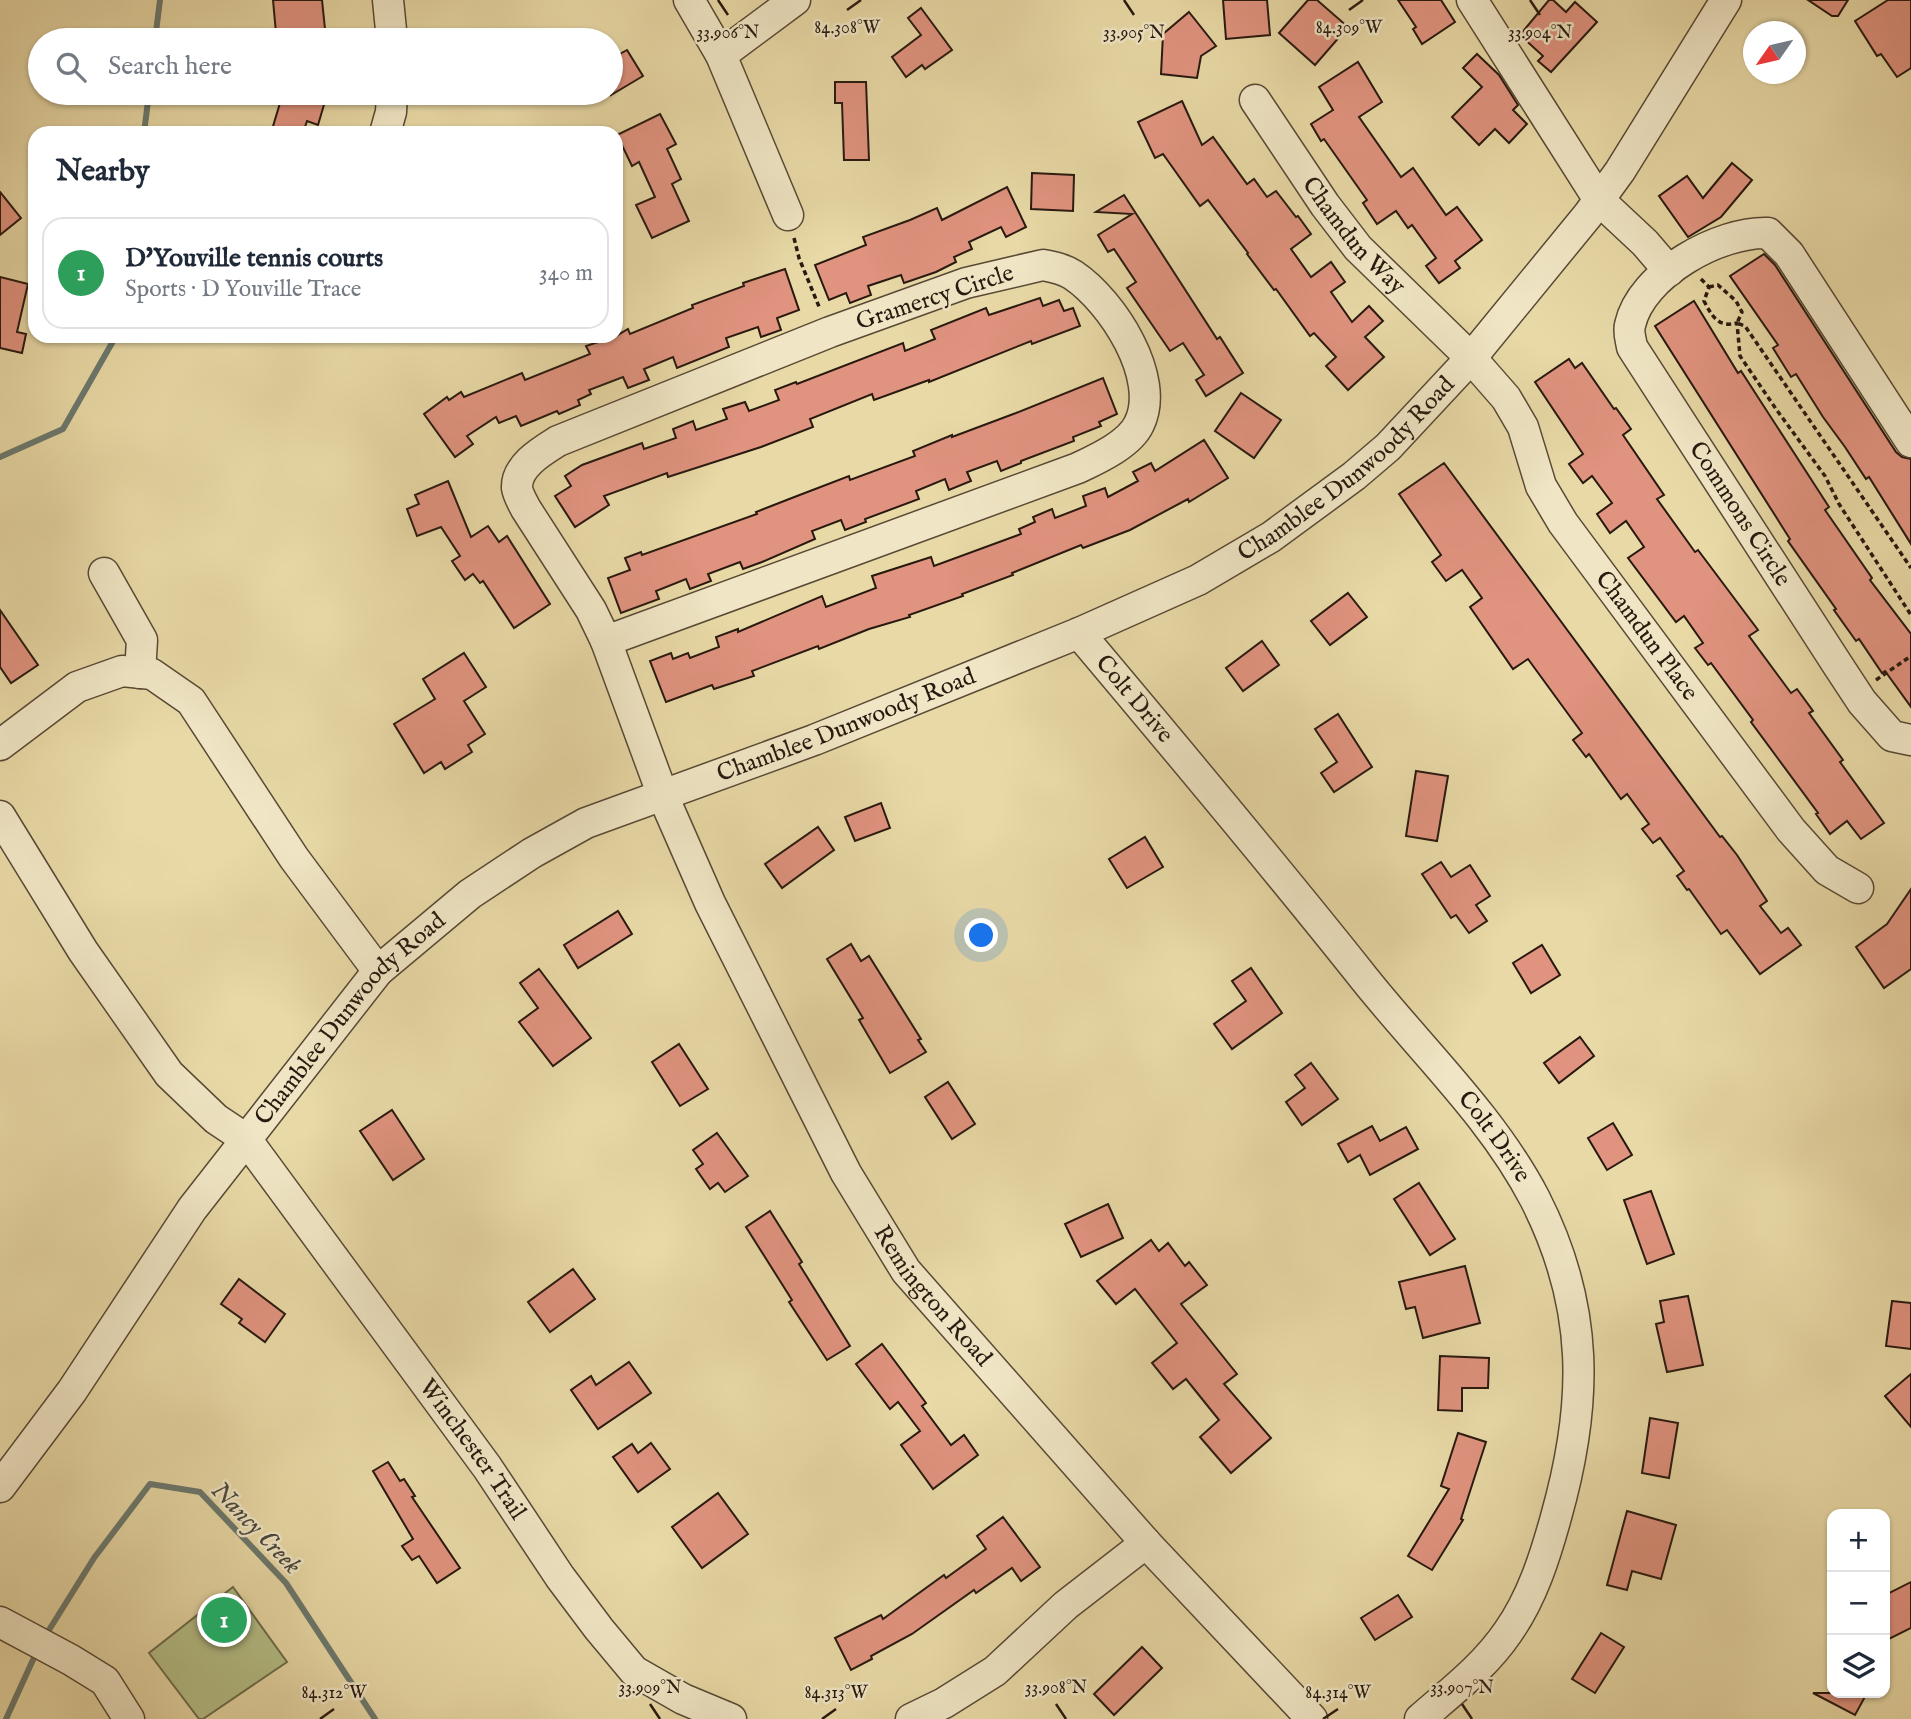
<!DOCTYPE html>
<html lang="en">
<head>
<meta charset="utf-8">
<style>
	body { margin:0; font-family:"IM FELL English",serif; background:#f2f2f3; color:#1f2937 }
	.controls { position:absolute; right:21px; bottom:21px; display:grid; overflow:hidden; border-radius:14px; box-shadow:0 2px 5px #0004 }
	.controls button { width:63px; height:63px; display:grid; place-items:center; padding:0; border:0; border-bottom:2px solid #e0e1e3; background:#fff; color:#1f2937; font:35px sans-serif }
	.compass { position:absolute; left:1743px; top:21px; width:63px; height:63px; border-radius:50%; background:#fff; box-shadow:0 2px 5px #0004; rotate:236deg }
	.you { position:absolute; left:982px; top:936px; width:24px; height:24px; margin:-18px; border:5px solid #fff; border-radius:50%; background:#1a73e8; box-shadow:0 0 0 10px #1a73e833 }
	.badge { display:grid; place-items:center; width:46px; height:46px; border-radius:50%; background:#0f766e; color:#fff; font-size:23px; font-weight:700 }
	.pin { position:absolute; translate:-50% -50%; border:4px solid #fff; box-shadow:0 2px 7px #0006 }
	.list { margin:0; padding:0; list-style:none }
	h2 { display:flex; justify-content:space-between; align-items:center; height:91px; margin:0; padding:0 28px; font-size:30px }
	h2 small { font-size:23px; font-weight:400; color:#747a83 }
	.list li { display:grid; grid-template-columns:46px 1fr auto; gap:21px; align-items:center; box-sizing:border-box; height:112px; margin:0 14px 14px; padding:0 14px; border:2px solid #e0e1e3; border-radius:21px }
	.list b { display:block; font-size:26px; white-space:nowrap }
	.list p { margin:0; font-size:23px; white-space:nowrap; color:#747a83 }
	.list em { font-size:23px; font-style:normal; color:#747a83 }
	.icon { flex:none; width:38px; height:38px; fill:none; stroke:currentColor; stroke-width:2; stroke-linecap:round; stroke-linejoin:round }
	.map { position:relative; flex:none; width:1911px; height:1719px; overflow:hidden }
	.search { position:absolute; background:#fff; box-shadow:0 2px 5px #0004; left:28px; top:28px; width:595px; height:77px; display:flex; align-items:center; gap:18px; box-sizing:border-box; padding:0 24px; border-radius:38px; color:#747a83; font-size:26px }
	.panel { position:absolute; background:#fff; box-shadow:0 2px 5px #0004; left:28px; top:126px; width:595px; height:217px; border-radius:21px }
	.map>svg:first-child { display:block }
	.green { fill:#b5bf87; stroke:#6e6c4b; stroke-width:2 }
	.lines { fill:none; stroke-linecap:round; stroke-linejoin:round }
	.stream { stroke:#6c796e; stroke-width:6 }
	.building { fill:#e0937f; stroke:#28190f; stroke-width:2 }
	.minor-casing { stroke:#584935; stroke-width:33 }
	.path { stroke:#28190f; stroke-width:3.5; stroke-dasharray:5 3.5; stroke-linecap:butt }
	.minor { stroke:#f0e6c5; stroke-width:30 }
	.ticks { fill:none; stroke:#28190f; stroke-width:2.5 }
	.labels { text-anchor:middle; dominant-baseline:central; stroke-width:5; stroke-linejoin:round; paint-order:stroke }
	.street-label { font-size:24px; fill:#28190f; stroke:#f0e6c5 }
	.water-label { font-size:26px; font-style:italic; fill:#4a493f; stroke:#f0e6c5 }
	.ticks-label { font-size:18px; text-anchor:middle; fill:#28190f; stroke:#f0e6c5; stroke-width:5; stroke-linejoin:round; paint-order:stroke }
</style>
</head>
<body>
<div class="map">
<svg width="1911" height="1719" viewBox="0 0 1911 1719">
	<rect width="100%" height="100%" fill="#e8d9a6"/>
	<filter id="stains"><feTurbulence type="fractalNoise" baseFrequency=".00286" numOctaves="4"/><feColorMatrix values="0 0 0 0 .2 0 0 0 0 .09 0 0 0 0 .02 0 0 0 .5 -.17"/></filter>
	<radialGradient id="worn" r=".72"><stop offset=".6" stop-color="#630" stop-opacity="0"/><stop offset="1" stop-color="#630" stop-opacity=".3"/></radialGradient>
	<polygon class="green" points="233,1587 287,1662 203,1719 199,1719 149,1653"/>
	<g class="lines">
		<g class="stream">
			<polyline points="155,40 160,0"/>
			<polyline points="144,133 149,93"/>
			<polyline points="0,457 63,429 116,336"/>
			<polyline points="44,1638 94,1558 150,1484 200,1492 286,1583 375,1719"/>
			<polyline points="6,1719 37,1651"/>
		</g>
	</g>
	<g class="building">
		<polygon points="273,0 322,0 325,29 276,33"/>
		<polygon points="1223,0 1267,0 1270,35 1226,39"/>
		<polygon points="1308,0 1317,0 1348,27 1315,65 1279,33"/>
		<polygon points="1398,0 1441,0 1455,22 1422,44 1413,29 1416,27"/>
		<polygon points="1549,0 1553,0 1566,12 1575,2 1597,22 1551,72 1538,61 1543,56 1520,35"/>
		<polygon points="1808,0 1848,0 1838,16 1832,16"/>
		<polygon points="1888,0 1911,0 1911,68 1897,77 1881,54 1877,56 1855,21"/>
		<polygon points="921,8 952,50 925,69 922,65 906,77 892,57 921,35 908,18"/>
		<polygon points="1189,12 1216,46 1201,56 1197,78 1161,74 1163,34"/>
		<polygon points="627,50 643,76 611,95 611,59"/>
		<polygon points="1477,54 1499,75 1518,105 1513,110 1527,124 1509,143 1495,129 1479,145 1452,117 1482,87 1463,68"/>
		<polygon points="1358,62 1382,102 1359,117 1401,177 1413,168 1446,215 1457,207 1482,240 1455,261 1460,268 1439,283 1426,266 1436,258 1412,225 1408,228 1396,211 1377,224 1363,203 1367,200 1324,139 1321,141 1311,124 1333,110 1319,87"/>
		<polygon points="835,82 866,82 869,160 844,160 842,103 835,103"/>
		<polygon points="283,93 308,93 326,98 318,125 307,121 303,133 271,133"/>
		<polygon points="1182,101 1202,145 1213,137 1247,184 1254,179 1267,197 1276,191 1296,217 1298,216 1311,234 1291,249 1311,277 1331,262 1345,282 1331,292 1352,322 1369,306 1383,321 1365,337 1384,357 1348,390 1326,366 1336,357 1314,333 1310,336 1276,289 1274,290 1247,254 1248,253 1208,200 1200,206 1163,154 1155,158 1138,122"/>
		<polygon points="660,114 676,144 667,149 681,179 672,184 689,221 652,238 636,205 655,197 639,162 632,166 617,135"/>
		<polygon points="1732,163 1752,180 1721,217 1688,237 1659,196 1687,176 1703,198"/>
		<polygon points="1032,173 1074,175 1073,211 1031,209"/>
		<polygon points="1007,187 1026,227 1006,237 1001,227 969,242 972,249 954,257 956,262 936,272 904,283 901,275 868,286 871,295 850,303 846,293 829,300 815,265 866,245 863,237 910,220 937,208 942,220"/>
		<polygon points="0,192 21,218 0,235"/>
		<polygon points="1124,195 1217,339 1220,337 1243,373 1206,396 1196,380 1204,375 1183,343 1170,351 1127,288 1136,282 1114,249 1108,252 1098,235 1132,214 1096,212"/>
		<polygon points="1764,254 1775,265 1896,452 1902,457 1911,459 1911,544 1869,477 1866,479 1845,447 1823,417 1796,374 1791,377 1773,348 1778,345 1730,276"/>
		<polygon points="785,269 799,310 777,318 781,330 761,337 758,327 726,338 729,347 677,368 673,357 644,369 649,380 628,388 623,377 589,390 591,394 578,400 580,405 559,414 557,411 521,426 516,416 499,423 496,417 467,436 473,444 455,457 424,414 447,397 449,400 461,392 464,397 522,373 525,380 590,354 586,346 616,336 628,329 630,334 693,308 692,305 744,286 743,283"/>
		<polygon points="0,277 28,284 17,332 26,334 22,353 0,348"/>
		<polygon points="1040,298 1043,306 1059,300 1064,311 1073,308 1080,326 1032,344 1031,341 929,382 929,380 874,400 872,394 810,419 813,427 761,447 668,477 667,473 604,496 609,505 575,527 555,496 571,486 565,476 582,465 642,443 644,449 676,438 673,429 693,421 696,430 727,419 723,409 745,402 749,411 779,400 775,390 796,382 797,384 903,343 905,351 935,339 931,330 986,308 989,315"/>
		<polygon points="1694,301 1738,373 1741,371 1829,507 1825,510 1872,578 1870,580 1911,634 1911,707 1885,671 1882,673 1859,639 1856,641 1834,610 1836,609 1788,541 1790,539 1655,326"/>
		<polygon points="1569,359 1575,368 1582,363 1614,409 1616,408 1631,429 1623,435 1664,495 1657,499 1695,552 1698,550 1758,630 1749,636 1791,693 1797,689 1813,711 1809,713 1843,760 1840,762 1884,823 1861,839 1847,821 1830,834 1816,814 1818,813 1751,722 1753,720 1711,663 1708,665 1695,648 1703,643 1684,616 1676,622 1628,558 1644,547 1626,521 1610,533 1597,514 1612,503 1592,476 1583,483 1569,464 1583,454 1535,382"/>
		<polygon points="1103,378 1117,414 1099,422 1101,426 1073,437 1074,441 1021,461 1021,463 1001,471 997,461 967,472 971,481 949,490 945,479 916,491 919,499 865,519 866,522 845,530 841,520 812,531 815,539 762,562 743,569 740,562 708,574 711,581 690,589 686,579 656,591 659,599 621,613 608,578 630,570 625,558 641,552 642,555 757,514 756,512 797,496 849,476 850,480 915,456 913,451 952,435 952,437 1016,413"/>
		<polygon points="1241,393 1281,420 1254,458 1215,431"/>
		<polygon points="1204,440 1228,478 1189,502 1188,499 1130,530 1083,548 1081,545 1012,573 1013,575 962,594 963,596 909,615 910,617 869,629 819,649 818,646 752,671 754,676 714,689 712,685 666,702 650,661 671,653 673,659 688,653 690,658 719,647 716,637 738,629 738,632 822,596 826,607 876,588 872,576 931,557 934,566 1021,534 1019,529 1035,522 1033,517 1052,509 1055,518 1086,506 1083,496 1105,488 1108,497 1138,481 1133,472 1151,463 1155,471"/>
		<polygon points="1444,463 1720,837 1722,836 1737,855 1767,901 1760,906 1781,933 1788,928 1801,945 1760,974 1727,930 1721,934 1689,889 1687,890 1677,876 1684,871 1660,838 1653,843 1642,829 1649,824 1627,794 1621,799 1589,754 1586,757 1573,740 1582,733 1528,659 1513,669 1470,607 1482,598 1462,570 1446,581 1432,562 1441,555 1399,494"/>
		<polygon points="448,481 471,537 488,526 499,542 507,536 550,604 514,628 483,581 480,583 473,574 465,580 452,561 460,556 441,527 417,536 407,509 419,504 415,495"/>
		<polygon points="1348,593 1367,617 1330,645 1311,621"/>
		<polygon points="0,610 38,665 11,683 0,667"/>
		<polygon points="1262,641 1279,665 1243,691 1226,668"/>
		<polygon points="464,653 486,687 464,701 485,734 468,745 472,752 445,769 441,762 424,773 394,724 435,699 423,679"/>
		<polygon points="1338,714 1372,767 1334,792 1321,773 1337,762 1315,729"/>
		<polygon points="1416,771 1448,776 1437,841 1406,836"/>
		<polygon points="881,803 890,828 855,841 845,817"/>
		<polygon points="818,827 834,850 782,888 765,864"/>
		<polygon points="1145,837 1163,867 1127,888 1109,859"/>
		<polygon points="1441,862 1451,877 1470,865 1490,896 1476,905 1487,921 1469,933 1456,915 1451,918 1422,874"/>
		<polygon points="1911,889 1911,969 1884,988 1856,947 1887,924"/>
		<polygon points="618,911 632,934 578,968 564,945"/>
		<polygon points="851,944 861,961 869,956 921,1039 918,1040 926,1052 890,1073 859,1020 863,1018 827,959"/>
		<polygon points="1542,945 1560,975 1531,993 1513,963"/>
		<polygon points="1251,968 1282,1013 1232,1049 1214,1024 1246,1001 1232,981"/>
		<polygon points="539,969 591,1038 553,1066 519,1022 538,1008 520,983"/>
		<polygon points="1580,1037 1594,1056 1559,1083 1544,1063"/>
		<polygon points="679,1044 708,1089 680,1106 652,1062"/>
		<polygon points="1311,1063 1338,1099 1302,1125 1286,1102 1305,1088 1295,1075"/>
		<polygon points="948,1082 975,1124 952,1139 925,1097"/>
		<polygon points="392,1110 424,1159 393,1180 360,1131"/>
		<polygon points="1613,1123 1632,1155 1607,1170 1588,1138"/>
		<polygon points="1372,1126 1380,1141 1406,1127 1418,1149 1370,1175 1360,1155 1348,1162 1338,1144"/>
		<polygon points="717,1133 748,1176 725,1192 718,1183 710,1189 696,1169 703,1164 693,1150"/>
		<polygon points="1419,1183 1455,1239 1430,1255 1394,1199"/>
		<polygon points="1651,1191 1674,1254 1647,1264 1624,1200"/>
		<polygon points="1108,1204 1123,1238 1081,1257 1065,1224"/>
		<polygon points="770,1211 802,1262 799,1264 850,1346 827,1360 789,1302 792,1300 746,1227"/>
		<polygon points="1151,1240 1159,1251 1168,1243 1185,1266 1189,1262 1207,1285 1181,1304 1237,1374 1224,1384 1271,1438 1231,1473 1200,1437 1219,1420 1186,1379 1173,1389 1152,1363 1177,1343 1135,1289 1116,1304 1097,1281"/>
		<polygon points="1465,1266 1480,1323 1423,1338 1415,1307 1406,1309 1399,1282"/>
		<polygon points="573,1269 595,1299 550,1332 528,1302"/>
		<polygon points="239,1279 285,1314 265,1342 239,1323 242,1319 221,1304"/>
		<polygon points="1688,1296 1703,1365 1667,1372 1656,1324 1664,1322 1660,1301"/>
		<polygon points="1892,1301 1911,1303 1911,1349 1886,1346"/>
		<polygon points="882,1344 926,1403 922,1406 951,1445 964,1435 978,1455 933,1489 901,1445 920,1431 898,1402 890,1409 856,1364"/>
		<polygon points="1440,1356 1489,1358 1488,1388 1462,1388 1462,1411 1438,1410"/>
		<polygon points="629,1362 651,1393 598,1429 571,1390 591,1376 596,1385"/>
		<polygon points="1911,1374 1911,1427 1885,1396"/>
		<polygon points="1650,1418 1678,1423 1669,1478 1642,1473"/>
		<polygon points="1458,1433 1486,1442 1461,1519 1463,1520 1432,1570 1408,1556 1449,1489 1441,1486"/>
		<polygon points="651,1443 670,1469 638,1492 613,1457 632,1444 638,1453"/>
		<polygon points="388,1462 400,1481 404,1479 415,1496 412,1497 460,1568 437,1583 419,1556 412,1560 402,1546 413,1539 373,1471"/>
		<polygon points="718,1493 748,1534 702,1568 672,1527"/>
		<polygon points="1627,1511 1676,1525 1661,1579 1632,1571 1627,1590 1607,1585"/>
		<polygon points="1003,1517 1040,1567 1021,1581 1012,1568 976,1593 974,1590 912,1634 871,1656 872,1659 851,1670 835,1638 881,1615 883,1619 944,1575 946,1578 986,1549 977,1536"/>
		<polygon points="1911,1582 1911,1628 1885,1641 1885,1595"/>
		<polygon points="1398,1595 1412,1617 1375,1640 1361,1618"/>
		<polygon points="1601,1633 1624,1647 1595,1693 1572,1679"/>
		<polygon points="1142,1647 1162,1668 1114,1715 1094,1694"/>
		<polygon points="1813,1693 1867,1693 1855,1715"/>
	</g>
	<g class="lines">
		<defs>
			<g id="minor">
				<polyline points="388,0 392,40"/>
				<polyline points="689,0 721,55 788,215"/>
				<polyline points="1472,0 1599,200 1645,243 1669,271"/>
				<polyline points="721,55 795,0"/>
				<path id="s1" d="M1255,100L1325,205L1358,248L1471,358L1506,398L1523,427L1541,486L1563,523L1791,830L1827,870L1858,888"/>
				<polyline points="385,133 391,112 392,93"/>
				<path d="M1043,265C1054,267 1064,269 1073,275C1112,301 1162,378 1139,424C1130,444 1097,459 1078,468L606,641L591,610L526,509C523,503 518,495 517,488C516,466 542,451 558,441L830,332L966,283Z"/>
				<path id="s2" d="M1911,442L1789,254L1768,233C1720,231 1641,274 1630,325C1628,332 1631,340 1632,347L1839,667L1862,702L1892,736L1911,740"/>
				<polyline points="104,573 142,640 140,673"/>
				<path id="s3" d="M1079,633C1175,747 1270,860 1363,977C1420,1049 1492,1116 1535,1199C1590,1307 1588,1404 1556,1517C1545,1557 1532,1598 1508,1632C1485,1666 1451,1692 1420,1719"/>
				<path id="s4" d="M606,641L663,796L710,903L846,1173L906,1271L1146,1543L1312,1719"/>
				<polyline points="0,745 77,687 122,671 152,674 191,701 294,858 378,971"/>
				<path id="s5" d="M0,816L83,951L169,1074L216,1119L246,1139L487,1467L560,1577L599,1629L634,1671L683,1699L731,1719"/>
				<path id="s6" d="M0,1487L72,1391L192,1209L378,971L470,894L532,853L586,823L814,740L1079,633L1198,580L1271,537L1354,476L1388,447L1471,358L1588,215L1620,171L1726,0"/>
				<polyline points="0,1622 71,1660 105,1681 129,1719"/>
				<polyline points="911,1719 944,1703 995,1671 1066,1605 1146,1543"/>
			</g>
		</defs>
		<use href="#minor" class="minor-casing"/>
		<g class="path">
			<polyline points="794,238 799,258 820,309"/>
			<path d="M1701,279L1709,287L1704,301C1712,316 1718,328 1737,323L1740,356L1776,409L1825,476L1839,504L1911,615"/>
			<polyline points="1709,287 1718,285 1736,301 1742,312 1737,323 1745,326 1911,568"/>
			<polyline points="1876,680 1911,656"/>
		</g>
		<use href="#minor" class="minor"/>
	</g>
	<path class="ticks" d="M718,0L728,15M1124,0L1134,15M1530,0L1540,15M847,10L861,0M1349,10L1363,0M650,1704L660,1719M1056,1704L1066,1719M1462,1704L1472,1719M320,1719L334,1709M822,1719L836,1709M1323,1719L1338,1709"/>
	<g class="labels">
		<g class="street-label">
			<text stroke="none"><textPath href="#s1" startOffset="168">Chamdun Way</textPath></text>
			<text transform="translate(935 298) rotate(-18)">Gramercy Circle</text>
			<text stroke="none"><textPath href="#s6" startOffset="1741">Chamblee Dunwoody Road</textPath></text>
			<text stroke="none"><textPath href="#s2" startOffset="651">Commons Circle</textPath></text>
			<text stroke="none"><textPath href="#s1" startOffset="670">Chamdun Place</textPath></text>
			<text stroke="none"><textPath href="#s3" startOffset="86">Colt Drive</textPath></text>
			<text stroke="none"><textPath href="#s6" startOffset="1174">Chamblee Dunwoody Road</textPath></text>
			<text stroke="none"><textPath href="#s6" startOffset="586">Chamblee Dunwoody Road</textPath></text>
			<text stroke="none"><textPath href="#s3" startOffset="653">Colt Drive</textPath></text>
			<text stroke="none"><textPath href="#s4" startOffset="735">Remington Road</textPath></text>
			<text stroke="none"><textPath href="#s5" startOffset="794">Winchester Trail</textPath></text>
		</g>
		<g class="water-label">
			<text transform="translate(256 1528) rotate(46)">Nancy Creek</text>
		</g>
	</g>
	<g class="ticks-label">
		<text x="847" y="33">84.308°W</text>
		<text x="1349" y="33">84.309°W</text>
		<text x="728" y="38">33.906°N</text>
		<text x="1134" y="38">33.905°N</text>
		<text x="1540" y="38">33.904°N</text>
		<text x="650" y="1693">33.909°N</text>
		<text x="1056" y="1693">33.908°N</text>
		<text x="1462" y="1693">33.907°N</text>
		<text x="334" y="1698">84.312°W</text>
		<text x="836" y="1698">84.313°W</text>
		<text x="1338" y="1698">84.314°W</text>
	</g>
	<rect width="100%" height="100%" filter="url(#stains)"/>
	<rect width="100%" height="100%" fill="url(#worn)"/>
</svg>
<div class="controls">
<button>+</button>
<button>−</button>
<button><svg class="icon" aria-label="layers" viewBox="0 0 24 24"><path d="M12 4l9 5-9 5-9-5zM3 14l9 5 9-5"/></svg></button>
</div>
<svg class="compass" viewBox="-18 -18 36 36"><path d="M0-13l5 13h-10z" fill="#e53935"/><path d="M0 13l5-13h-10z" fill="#747a83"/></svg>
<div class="you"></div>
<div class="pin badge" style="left:224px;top:1620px;background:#2e9e5b">1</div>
<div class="search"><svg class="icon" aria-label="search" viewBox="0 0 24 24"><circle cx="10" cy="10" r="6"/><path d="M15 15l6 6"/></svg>Search here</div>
<section class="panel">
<h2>Nearby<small></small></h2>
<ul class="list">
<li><span class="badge" style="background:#2e9e5b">1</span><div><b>D'Youville tennis courts</b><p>Sports · D Youville Trace</p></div><em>340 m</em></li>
</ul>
</section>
</div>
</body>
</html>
